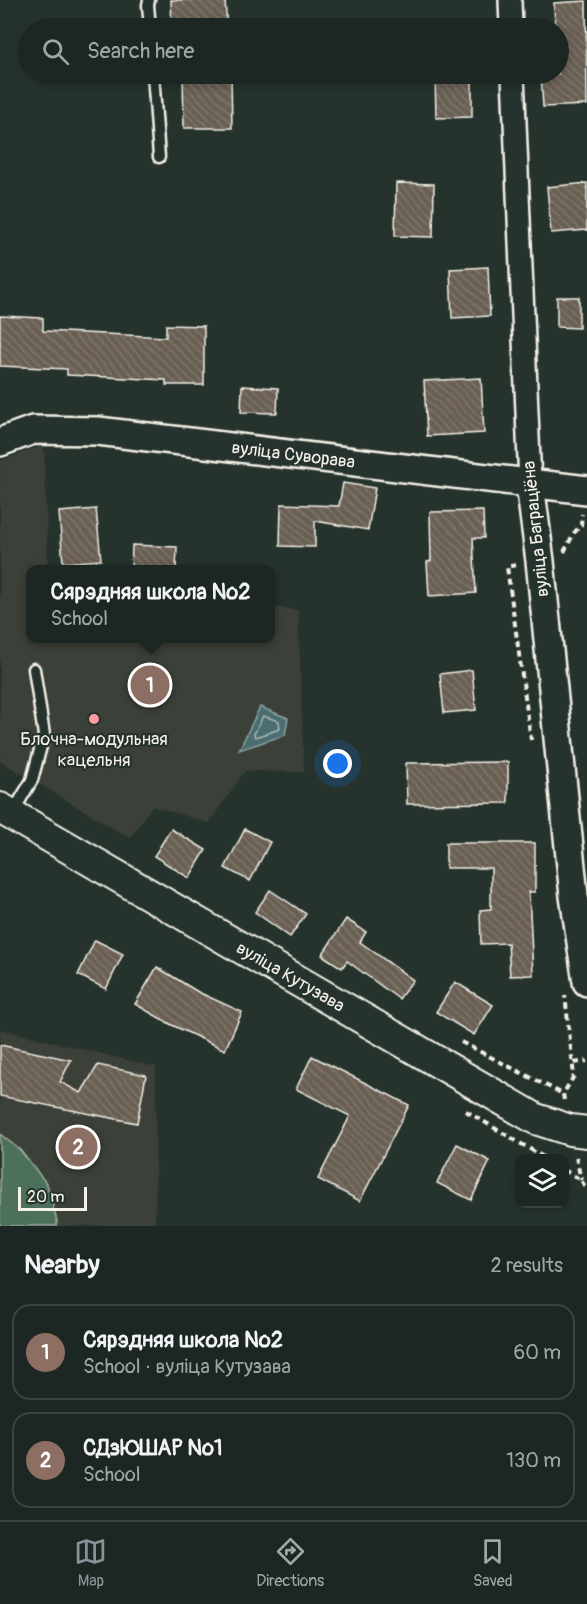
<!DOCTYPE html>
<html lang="en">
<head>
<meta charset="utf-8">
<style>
	body { margin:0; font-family:Pangolin,sans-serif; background:#252e2a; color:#f1f3f6 }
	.controls { position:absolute; right:18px; bottom:18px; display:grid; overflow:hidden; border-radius:12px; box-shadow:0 3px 9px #0003 }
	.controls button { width:54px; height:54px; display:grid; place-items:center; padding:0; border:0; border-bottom:2px solid #3a4340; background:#1c2622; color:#f1f3f6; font:30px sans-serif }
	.scale { position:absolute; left:18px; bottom:15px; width:69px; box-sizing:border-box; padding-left:6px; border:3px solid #f4f1e8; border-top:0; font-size:16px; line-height:21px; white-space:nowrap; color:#f4f1e8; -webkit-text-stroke:4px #26332d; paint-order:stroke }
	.you { position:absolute; left:338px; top:764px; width:21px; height:21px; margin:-15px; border:4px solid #fff; border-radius:50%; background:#1a73e8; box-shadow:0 0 0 9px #1a73e833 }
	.badge { display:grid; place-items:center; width:39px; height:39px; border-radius:50%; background:#8c9099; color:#fff; font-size:20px; font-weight:700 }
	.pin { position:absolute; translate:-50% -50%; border:3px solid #fff; box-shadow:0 2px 6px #0006 }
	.popup { position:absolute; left:26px; top:565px; width:249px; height:78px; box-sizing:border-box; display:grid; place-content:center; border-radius:12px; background:#1c2622; filter:drop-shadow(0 2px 4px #0005); font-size:20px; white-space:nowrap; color:#a0a5a5 }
	.popup b { font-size:22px; color:#f1f3f6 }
	.popup::after { content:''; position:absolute; left:50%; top:100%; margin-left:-12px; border:12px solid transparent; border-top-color:#1c2622 }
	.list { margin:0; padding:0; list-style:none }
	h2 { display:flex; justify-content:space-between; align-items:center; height:78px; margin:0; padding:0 24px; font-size:26px }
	h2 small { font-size:20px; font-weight:400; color:#a0a5a5 }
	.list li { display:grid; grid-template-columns:39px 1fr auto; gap:18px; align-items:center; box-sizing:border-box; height:96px; margin:0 12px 12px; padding:0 12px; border:2px solid #3a4340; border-radius:18px }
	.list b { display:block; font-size:22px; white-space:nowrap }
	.list p { margin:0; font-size:20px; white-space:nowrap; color:#a0a5a5 }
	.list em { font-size:20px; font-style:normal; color:#a0a5a5 }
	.icon { flex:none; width:33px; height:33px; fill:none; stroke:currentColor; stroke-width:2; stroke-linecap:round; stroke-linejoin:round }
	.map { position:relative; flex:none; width:587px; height:1226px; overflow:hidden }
	.search { position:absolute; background:#1c2622; box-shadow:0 3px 9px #0003; left:18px; right:18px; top:18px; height:66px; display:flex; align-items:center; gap:15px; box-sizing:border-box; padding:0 21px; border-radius:33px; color:#a0a5a5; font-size:22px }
	.sheet { height:294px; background:#1c2622 }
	nav { display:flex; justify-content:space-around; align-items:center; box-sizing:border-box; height:84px; border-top:2px solid #3a4340; background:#1c2622; font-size:16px; color:#a0a5a5 }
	nav a { display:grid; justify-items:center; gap:3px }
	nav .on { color:#8c9099 }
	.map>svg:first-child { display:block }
	.built { fill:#3a4038 }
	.grass { fill:#4e705b; stroke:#a1b0a2; stroke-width:1.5 }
	.water { fill:#4a6d71; stroke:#8ea2a1; stroke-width:1.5 }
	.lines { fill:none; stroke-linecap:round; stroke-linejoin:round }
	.shore { stroke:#b0bcb8; stroke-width:1.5 }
	.building { fill:url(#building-back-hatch); stroke:#f4f1e8; stroke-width:1.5 }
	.service-casing { stroke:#f4f1e8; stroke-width:15 }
	.minor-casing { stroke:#f4f1e8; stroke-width:26 }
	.tertiary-casing { stroke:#f4f1e8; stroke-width:32 }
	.secondary-casing { stroke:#f4f1e8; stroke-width:34 }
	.path { stroke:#f4f1e8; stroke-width:4; stroke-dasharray:6 4.5; stroke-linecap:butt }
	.service { stroke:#26332d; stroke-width:10 }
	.minor { stroke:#26332d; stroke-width:21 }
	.tertiary { stroke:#26332d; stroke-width:27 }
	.secondary { stroke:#26332d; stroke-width:30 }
	.poi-dot { fill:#ff9aa2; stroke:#26332d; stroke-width:2 }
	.labels { text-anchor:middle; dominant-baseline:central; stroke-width:4.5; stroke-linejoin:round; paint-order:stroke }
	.street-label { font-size:18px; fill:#f4f1e8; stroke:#26332d }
	.poi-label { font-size:18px; fill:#f4f1e8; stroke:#26332d }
</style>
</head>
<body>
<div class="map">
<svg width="587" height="1226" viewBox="0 0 587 1226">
	<defs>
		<pattern id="building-back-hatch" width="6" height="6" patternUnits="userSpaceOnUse" patternTransform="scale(1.5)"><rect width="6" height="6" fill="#695f53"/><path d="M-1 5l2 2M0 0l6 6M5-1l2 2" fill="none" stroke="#7f766c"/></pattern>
	</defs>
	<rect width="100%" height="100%" fill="#26332d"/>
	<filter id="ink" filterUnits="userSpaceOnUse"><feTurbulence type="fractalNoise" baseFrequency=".0167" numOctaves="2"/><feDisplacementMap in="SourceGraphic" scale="12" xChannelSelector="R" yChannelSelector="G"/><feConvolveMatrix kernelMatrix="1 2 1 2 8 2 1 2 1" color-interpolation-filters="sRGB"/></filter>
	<g filter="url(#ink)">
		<g class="built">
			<polygon points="44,445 48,569 30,570 30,638 270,638 270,607 298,610 304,772 245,771 209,823 152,806 130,838 0,761 0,461"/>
			<polygon points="0,1029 156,1067 155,1226 0,1226"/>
		</g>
		<polygon class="grass" points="0,1134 20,1150 47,1184 57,1221 57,1226 0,1226"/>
		<polygon class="water" points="260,707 288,718 285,735 239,750"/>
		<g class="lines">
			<polygon class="shore" points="263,716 279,721 280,729 255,737 254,734"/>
		</g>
		<g class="building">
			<polygon points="171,0 225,0 227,28 172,28"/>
			<polygon points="586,1 587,105 543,107 541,74 558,74 558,28 555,28 554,3"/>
			<polygon points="183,74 231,74 232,128 184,128"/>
			<polygon points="435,74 472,74 472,117 436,118"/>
			<polygon points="396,183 434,184 433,237 395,236"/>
			<polygon points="587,183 587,230 551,233 547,187"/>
			<polygon points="488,267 490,316 452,318 450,269"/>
			<polygon points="557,297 579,297 579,328 557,327"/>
			<polygon points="0,316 43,318 43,331 166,337 166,325 204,326 204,385 166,385 166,380 67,375 67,369 0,366"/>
			<polygon points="481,378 484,433 427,436 424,381"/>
			<polygon points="242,386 278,388 277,413 241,412"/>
			<polygon points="343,483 375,488 368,530 315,521 315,547 280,546 281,504 339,506"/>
			<polygon points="96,509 101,560 63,563 59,512"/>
			<polygon points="483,511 484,538 473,538 476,593 429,596 427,562 431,561 430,512"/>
			<polygon points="132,545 177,547 176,570 131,570"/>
			<polygon points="472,670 476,710 444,713 440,674"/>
			<polygon points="508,762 508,803 407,804 406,763"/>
			<polygon points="171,829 206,850 189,878 154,856"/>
			<polygon points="245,829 270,842 250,881 225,868"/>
			<polygon points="446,843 535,843 535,892 529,892 533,975 510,976 508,943 481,944 480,910 491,909 491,868 446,868"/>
			<polygon points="270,890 306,914 290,937 255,912"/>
			<polygon points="346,919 366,932 360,942 413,980 399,999 347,961 342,968 322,955"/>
			<polygon points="95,940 123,954 106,989 78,975"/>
			<polygon points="157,967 198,992 242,1012 225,1050 172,1025 135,1004"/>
			<polygon points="455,982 493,1005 474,1035 436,1012"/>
			<polygon points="0,1045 71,1060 60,1082 81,1093 98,1065 146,1075 137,1123 0,1096"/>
			<polygon points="312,1056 409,1105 360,1201 318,1179 350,1116 296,1089"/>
			<polygon points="457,1144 490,1161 471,1200 437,1183"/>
		</g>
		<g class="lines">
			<defs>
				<g id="service">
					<polyline points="149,0 148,5 150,28"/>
					<polyline points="153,74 159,157"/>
					<polyline points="13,812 32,780 44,735 34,669"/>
				</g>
				<g id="minor">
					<polyline points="510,0 511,28"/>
					<polyline points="513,74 530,484"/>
				</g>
				<g id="tertiary">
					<path id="s1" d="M0,442L33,430L98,431L587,490"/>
					<polyline points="530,484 540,561 574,896 587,982"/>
				</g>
				<g id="secondary">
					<path id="s2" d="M0,808L536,1119L570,1130L587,1132"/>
				</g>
			</defs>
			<use href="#service" class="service-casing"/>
			<use href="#minor" class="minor-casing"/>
			<use href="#tertiary" class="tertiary-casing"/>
			<use href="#secondary" class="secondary-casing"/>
			<g class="path">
				<polyline points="564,552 574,533 581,525 582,514"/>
				<polyline points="516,565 507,567 531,740"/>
				<polyline points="461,1042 563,1094"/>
				<polyline points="574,1063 587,1061"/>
				<polyline points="564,1100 563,1094 574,1076 565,995"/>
				<polyline points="466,1111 545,1158"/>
				<polyline points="576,1157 581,1180"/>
				<polyline points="564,1170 581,1180 587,1190"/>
			</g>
			<use href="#service" class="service"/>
			<use href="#minor" class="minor"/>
			<use href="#tertiary" class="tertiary"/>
			<use href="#secondary" class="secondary"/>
		</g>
	</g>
	<circle class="poi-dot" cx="94" cy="719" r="6"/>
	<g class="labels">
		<g class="street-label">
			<text stroke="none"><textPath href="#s1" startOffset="297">вуліца Суворава</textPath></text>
			<text transform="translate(536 529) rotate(-96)">вуліца Баграціёна</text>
			<text stroke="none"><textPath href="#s2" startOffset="336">вуліца Кутузава</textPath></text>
		</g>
		<g class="poi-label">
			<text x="94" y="739">Блочна-модульная<tspan x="94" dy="21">кацельня</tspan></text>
		</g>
	</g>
</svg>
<div class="controls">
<button><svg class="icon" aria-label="layers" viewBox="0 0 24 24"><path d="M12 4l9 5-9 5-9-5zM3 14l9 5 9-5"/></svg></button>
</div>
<div class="scale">20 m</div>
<div class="you"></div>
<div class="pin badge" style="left:150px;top:685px;background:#8d6e63">1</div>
<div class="popup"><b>Сярэдняя школа №2</b>School</div>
<div class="pin badge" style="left:78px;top:1147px;background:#8d6e63">2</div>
<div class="search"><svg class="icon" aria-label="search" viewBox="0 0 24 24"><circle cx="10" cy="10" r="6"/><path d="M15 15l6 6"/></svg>Search here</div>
</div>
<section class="sheet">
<h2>Nearby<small>2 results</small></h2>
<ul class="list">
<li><span class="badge" style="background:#8d6e63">1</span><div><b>Сярэдняя школа №2</b><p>School · вуліца Кутузава</p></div><em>60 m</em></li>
<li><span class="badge" style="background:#8d6e63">2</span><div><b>СДзЮШАР №1</b><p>School</p></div><em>130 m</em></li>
</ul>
</section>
<nav>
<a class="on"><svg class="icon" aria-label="map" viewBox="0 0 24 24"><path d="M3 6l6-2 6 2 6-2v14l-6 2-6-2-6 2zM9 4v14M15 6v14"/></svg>Map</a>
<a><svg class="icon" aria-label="directions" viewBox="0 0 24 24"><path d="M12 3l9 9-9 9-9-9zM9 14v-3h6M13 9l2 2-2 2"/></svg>Directions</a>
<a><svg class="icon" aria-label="saved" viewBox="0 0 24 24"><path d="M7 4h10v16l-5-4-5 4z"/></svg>Saved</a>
</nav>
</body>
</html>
